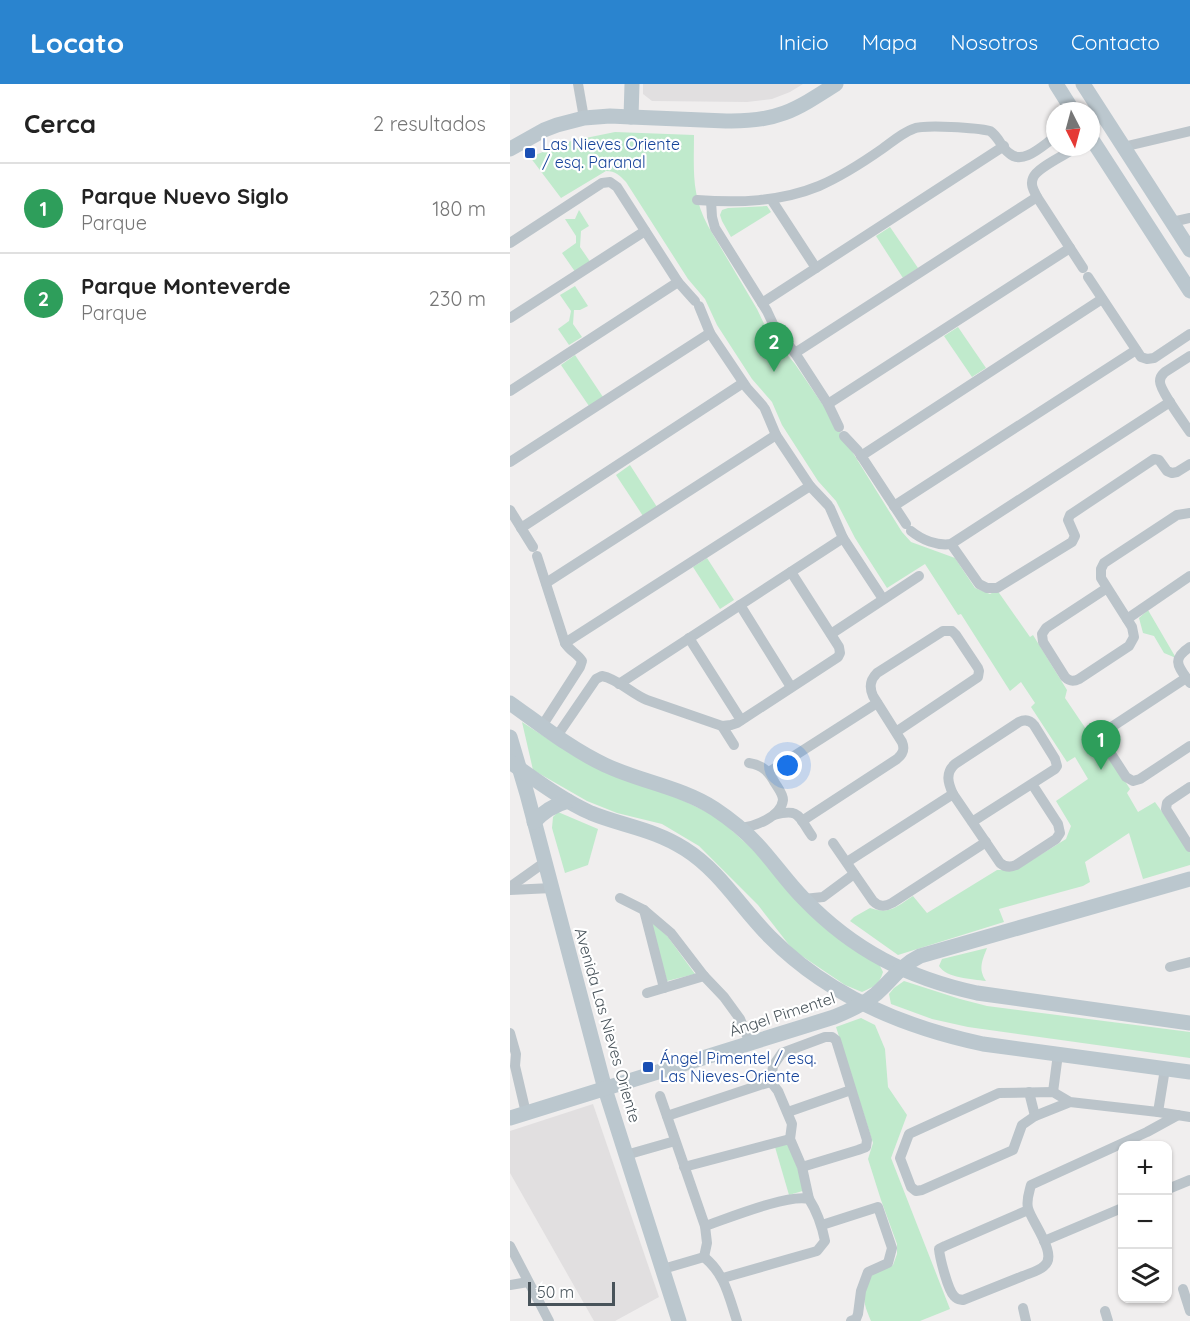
<!DOCTYPE html>
<html lang="es">
<head>
<meta charset="utf-8">
<style>
	body { margin:0; font-family:Quicksand,sans-serif; background:#f2f2f2; color:#222 }
	.controls { position:absolute; right:18px; bottom:18px; display:grid; overflow:hidden; border-radius:12px; box-shadow:0 2px 4px #0004 }
	.controls button { width:54px; height:54px; display:grid; place-items:center; padding:0; border:0; border-bottom:2px solid #e0e0e0; background:#fff; color:#222; font:30px sans-serif }
	.compass { position:absolute; left:536px; top:18px; width:54px; height:54px; border-radius:50%; background:#fff; box-shadow:0 2px 4px #0004; rotate:174deg }
	.scale { position:absolute; left:18px; bottom:15px; width:87px; box-sizing:border-box; padding-left:6px; border:3px solid #48535a; border-top:0; font-size:16px; line-height:21px; white-space:nowrap; color:#48535a; -webkit-text-stroke:4px #fff; paint-order:stroke }
	.you { position:absolute; left:278px; top:682px; width:21px; height:21px; margin:-15px; border:4px solid #fff; border-radius:50%; background:#1a73e8; box-shadow:0 0 0 9px #1a73e833 }
	.badge { display:grid; place-items:center; width:39px; height:39px; border-radius:50%; background:#2a84cf; color:#fff; font-size:20px; font-weight:700 }
	.pin { position:absolute; translate:-50% -50px; filter:drop-shadow(0 2px 3px #0008) }
	.pin::after { content:''; position:absolute; top:32px; width:21px; height:18px; background:inherit; clip-path:polygon(0 0,100% 0,50% 100%) }
	.list { margin:0; padding:0; list-style:none }
	h2 { display:flex; justify-content:space-between; align-items:center; height:78px; margin:0; padding:0 24px; font-size:26px }
	h2 small { font-size:20px; font-weight:400; color:#767676 }
	.list li { display:grid; grid-template-columns:39px 1fr auto; gap:18px; align-items:center; box-sizing:border-box; height:90px; padding:0 24px; border-top:2px solid #e0e0e0 }
	.list b { display:block; font-size:22px; white-space:nowrap }
	.list p { margin:0; font-size:20px; white-space:nowrap; color:#767676 }
	.list em { font-size:20px; font-style:normal; color:#767676 }
	.icon { flex:none; width:33px; height:33px; fill:none; stroke:currentColor; stroke-width:2; stroke-linecap:round; stroke-linejoin:round }
	.map { position:relative; flex:none; width:680px; height:1237px; overflow:hidden }
	header { display:flex; align-items:center; gap:36px; box-sizing:border-box; height:84px; padding:0 30px; background:#2a84cf; color:#fff }
	header strong { font-size:28px }
	nav { display:flex; gap:33px; margin-inline-start:auto; font-size:21px }
	main { display:flex }
	aside { flex:1; background:#fff }
	.map>svg:first-child { display:block }
	.education { fill:#e1dfe0 }
	.green { fill:#c0eacc }
	.lines { fill:none; stroke-linecap:round; stroke-linejoin:round }
	.street { stroke:#bbc4ca; stroke-width:10 }
	.secondary { stroke:#bbc7ce; stroke-width:15 }
	.transit-dot { fill:#1a4fb4; stroke:#fff; stroke-width:2 }
	.labels { text-anchor:middle; dominant-baseline:central; stroke-width:4.5; stroke-linejoin:round; paint-order:stroke }
	.transit-label { font-size:16px; fill:#164399; stroke:#fff; text-anchor:start }
	.street-label { font-size:16px; fill:#48535a; stroke:#fff }
</style>
</head>
<body>
<header>
<strong>Locato</strong>
<nav><a>Inicio</a><a>Mapa</a><a>Nosotros</a><a>Contacto</a></nav>
</header>
<main>
<aside>
<h2>Cerca<small>2 resultados</small></h2>
<ul class="list">
<li><span class="badge" style="background:#2e9e5b">1</span><div><b>Parque Nuevo Siglo</b><p>Parque</p></div><em>180 m</em></li>
<li><span class="badge" style="background:#2e9e5b">2</span><div><b>Parque Monteverde</b><p>Parque</p></div><em>230 m</em></li>
</ul>
</aside>
<div class="map">
<svg width="680" height="1237" viewBox="0 0 680 1237">
	<rect width="100%" height="100%" fill="#f0eeee"/>
	<g class="education">
		<polygon points="133,0 293,0 280,8 262,15 237,18 142,17 133,10"/>
		<polygon points="83,1020 149,1213 105,1237 84,1237 0,1089 0,1047"/>
	</g>
	<g class="green">
		<path d="M105,48L184,51C184,86 181,110 198,142L247,225L258,248L285,280L317,327L392,448L401,458L445,474L465,504L480,510L487,506L520,553L523,551L557,606L555,614L578,648L583,646L620,705L617,709L628,728L645,718L680,767V781L633,795L619,749L575,778L580,798L573,802L489,825L494,838L388,871L340,837L344,833L360,824C380,831 387,822 403,812L417,829L487,786H502L509,784L556,755L561,742L546,717L578,695L565,673L557,678L521,623L525,619L511,598L500,607L451,530L448,531L415,480L377,504L345,454L326,417L308,397L272,341L262,318L242,295L207,241L195,215L178,195L116,98C109,91 106,87 96,87L51,114L20,73L61,57Z"/>
		<polygon points="257,122 261,128 221,153 212,137 210,131 212,126 218,124"/>
		<polygon points="69,126 79,142 71,147 70,163 81,179 66,189 52,169 66,159 66,152 55,135 65,135"/>
		<polygon points="380,143 408,184 393,194 366,152"/>
		<polygon points="65,202 78,222 70,226 64,226 63,240 72,253 59,261 48,245 59,237 61,227 50,211"/>
		<polygon points="448,243 476,284 462,293 434,252"/>
		<polygon points="65,271 93,313 79,322 51,281"/>
		<polygon points="120,381 147,423 133,432 106,391"/>
		<polygon points="197,474 224,516 210,525 183,483"/>
		<polygon points="638,526 666,574 654,569 644,552 633,549 629,534"/>
		<path d="M12,638L64,672L170,715L207,733L369,880L373,888C369,901 363,903 352,908L335,901L283,866L248,821L189,762L152,740L107,729L77,717L23,686Z"/>
		<polygon points="48,728 88,745 78,781 55,789 42,744 43,733"/>
		<polygon points="140,836 158,853 185,890 157,897"/>
		<path d="M477,864C472,877 468,885 476,897C462,895 436,894 429,882L432,875Z"/>
		<polygon points="394,897 450,915 477,922 680,948 680,974 458,943 422,935 381,920 379,910 384,904"/>
		<path d="M351,934L365,941L375,965L378,1003L397,1031L381,1074L440,1225L410,1237H361C352,1216 352,1212 361,1191L383,1181L387,1170V1160L371,1116L358,1075L363,1059L326,943Z"/>
		<polygon points="278,1060 296,1106 279,1111 265,1063"/>
	</g>
	<g class="lines">
		<g class="street">
			<polyline points="68,0 74,34"/>
			<path d="M567,63C557,70 526,84 523,94C520,101 524,107 527,113L573,184"/>
			<polyline points="613,63 680,47"/>
			<polyline points="261,115 306,184"/>
			<path d="M187,116C228,119 270,118 309,102C332,92 352,79 372,65C382,58 392,49 403,45C414,40 468,44 480,47C489,53 491,63 499,69C513,82 533,61 545,53"/>
			<polyline points="201,117 202,133 205,144 257,227 264,242"/>
			<polyline points="662,138 680,134"/>
			<polyline points="0,159 92,99 100,98 107,103 168,198 185,217"/>
			<polyline points="578,193 631,273 637,275 644,274 680,250"/>
			<polyline points="252,219 494,62"/>
			<polyline points="189,222 200,249 237,304 253,322"/>
			<polyline points="0,234 135,147"/>
			<polyline points="267,247 285,269 318,320 329,343"/>
			<polyline points="285,269 527,113"/>
			<path d="M680,272L655,288C652,291 650,292 650,297C649,305 674,339 680,348"/>
			<polyline points="0,307 168,198"/>
			<polyline points="318,320 560,164"/>
			<polyline points="255,325 266,351 300,402 318,421"/>
			<polyline points="334,352 348,367 396,440"/>
			<polyline points="351,372 592,215"/>
			<polyline points="0,378 200,249"/>
			<polyline points="384,422 626,266"/>
			<polyline points="320,424 333,454 373,515"/>
			<polyline points="0,426 23,463"/>
			<polyline points="11,444 233,299"/>
			<path d="M401,447C412,456 427,462 441,460L660,318"/>
			<polyline points="441,460 469,500 477,504 487,504 562,458 565,452 558,436 560,431 644,375 649,376 657,387 662,389 667,388 680,380"/>
			<path d="M27,472L55,559C60,567 68,570 72,577L70,583L32,642"/>
			<polyline points="36,499 266,351"/>
			<path d="M597,504L536,544L532,550L533,558L555,593C559,597 563,598 569,595L619,562L624,553L622,543L591,494V485L594,479L667,431L680,429"/>
			<polyline points="230,521 281,603"/>
			<polyline points="617,535 680,492"/>
			<polyline points="321,550 409,492"/>
			<polyline points="179,554 231,636"/>
			<polyline points="55,559 300,402"/>
			<polyline points="676,594 597,646 593,652 594,659 616,693 623,697 630,695 680,662"/>
			<path d="M680,599C669,583 660,576 680,563"/>
			<polyline points="109,600 333,454"/>
			<polyline points="212,642 224,661"/>
			<path d="M47,652L86,595L92,592C108,595 122,610 137,616L212,642L221,641L227,639L328,573L330,569L329,563L281,488"/>
			<polyline points="259,688 367,619"/>
			<polyline points="680,703 659,717 657,719 656,725 680,763"/>
			<path d="M264,731C290,724 288,732 302,752"/>
			<path d="M292,737L387,675C393,670 395,665 392,658L363,612C359,603 360,596 367,589L433,547H442L446,551L468,584L469,587L468,593L386,648"/>
			<path d="M462,738L545,685L547,682L545,675L524,641C520,636 515,635 509,638L445,680C435,689 438,699 443,710L490,779C495,783 500,784 506,781L546,755L550,749L548,740L522,700"/>
			<path d="M230,744C244,743 271,733 273,716C273,710 268,704 265,699C259,688 253,681 239,679"/>
			<path d="M323,759L363,817C369,823 375,823 382,819L476,758"/>
			<polyline points="337,778 443,710"/>
			<polyline points="0,803 35,778"/>
			<polyline points="0,806 42,804"/>
			<polyline points="110,814 134,826 161,849 194,892 214,913 230,935 240,959"/>
			<polyline points="294,815 313,813 344,790"/>
			<polyline points="134,826 154,904"/>
			<polyline points="660,883 680,878"/>
			<polyline points="137,909 194,892"/>
			<polyline points="0,949 6,970 5,982 16,1029"/>
			<polyline points="519,1008 525,1032"/>
			<polyline points="543,1008 548,970"/>
			<polyline points="150,1012 195,1142 197,1159 194,1173"/>
			<polyline points="560,1018 525,1032 512,1041 503,1066 412,1106 406,1107 401,1103 390,1074 399,1050 489,1009 543,1008 560,1018 648,1028 680,1033"/>
			<polyline points="278,1028 341,1006"/>
			<polyline points="648,1028 655,985"/>
			<polyline points="157,1032 250,1001 261,998"/>
			<polyline points="116,1071 165,1057"/>
			<polyline points="174,1083 280,1055"/>
			<polyline points="292,1083 348,1066 356,1063 357,1056 326,956 322,953 315,953 272,969 263,982 261,998 268,1007 282,1040 280,1055 292,1083 299,1115"/>
			<polyline points="658,1105 680,1096"/>
			<path d="M518,1126L435,1162L429,1165C430,1175 438,1206 444,1212C448,1216 448,1215 453,1216C473,1208 493,1200 513,1192C520,1189 529,1187 534,1182C549,1171 521,1137 518,1124C516,1116 519,1109 521,1101L637,1048L668,1031"/>
			<polyline points="312,1141 368,1123 382,1164 378,1179 358,1188 351,1207 348,1230 346,1235 341,1237"/>
			<path d="M195,1142C219,1134 277,1110 299,1115C308,1129 312,1142 315,1157L307,1167L213,1194"/>
			<polyline points="534,1157 612,1124"/>
			<polyline points="0,1162 39,1237"/>
			<path d="M194,1173C215,1190 219,1213 227,1237"/>
			<polyline points="153,1185 194,1173"/>
			<polyline points="0,1201 18,1198"/>
			<polyline points="673,1205 680,1227"/>
			<polyline points="513,1224 516,1237"/>
			<polyline points="595,1227 598,1237"/>
		</g>
		<g class="secondary">
			<polyline points="546,0 563,27"/>
			<polyline points="573,0 680,166"/>
			<polyline points="121,33 122,0"/>
			<polyline points="581,54 680,207"/>
			<path d="M0,65L34,46L47,41L74,34L100,32L121,33L216,37C267,38 284,27 326,0"/>
			<path d="M0,619C31,641 61,665 95,681C131,698 171,703 205,725C220,735 234,746 247,760C263,777 277,798 294,815C343,866 398,894 467,909L680,939"/>
			<polyline points="0,653 17,710 95,1005 169,1237"/>
			<path d="M0,678C26,696 52,716 81,729C113,742 144,745 175,765C210,787 231,824 260,853C318,912 393,943 473,960L680,988"/>
			<path d="M24,738C34,727 44,721 58,717"/>
			<path d="M0,1034L324,933C339,927 354,920 366,910C382,896 390,882 410,872L680,795"/>
		</g>
	</g>
	<g class="transit-dot">
		<rect x="14" y="63" width="12" height="12" rx="3"/>
		<rect x="132" y="977" width="12" height="12" rx="3"/>
	</g>
	<g class="labels">
		<g class="transit-label">
			<text x="32" y="60">Las Nieves Oriente<tspan x="32" dy="18">/ esq. Paranal</tspan></text>
			<text x="150" y="974">Ángel Pimentel / esq.<tspan x="150" dy="18">Las Nieves-Oriente</tspan></text>
		</g>
		<g class="street-label">
			<text transform="translate(272 930) rotate(-18)">Ángel Pimentel</text>
			<text transform="translate(98 941) rotate(74)">Avenida Las Nieves Oriente</text>
		</g>
	</g>
</svg>
<div class="controls">
<button>+</button>
<button>−</button>
<button><svg class="icon" aria-label="layers" viewBox="0 0 24 24"><path d="M12 4l9 5-9 5-9-5zM3 14l9 5 9-5"/></svg></button>
</div>
<svg class="compass" viewBox="-18 -18 36 36"><path d="M0-13l5 13h-10z" fill="#e53935"/><path d="M0 13l5-13h-10z" fill="#767676"/></svg>
<div class="scale">50 m</div>
<div class="you"></div>
<div class="pin badge" style="left:591px;top:686px;background:#2e9e5b">1</div>
<div class="pin badge" style="left:264px;top:288px;background:#2e9e5b">2</div>
</div>
</main>
</body>
</html>
